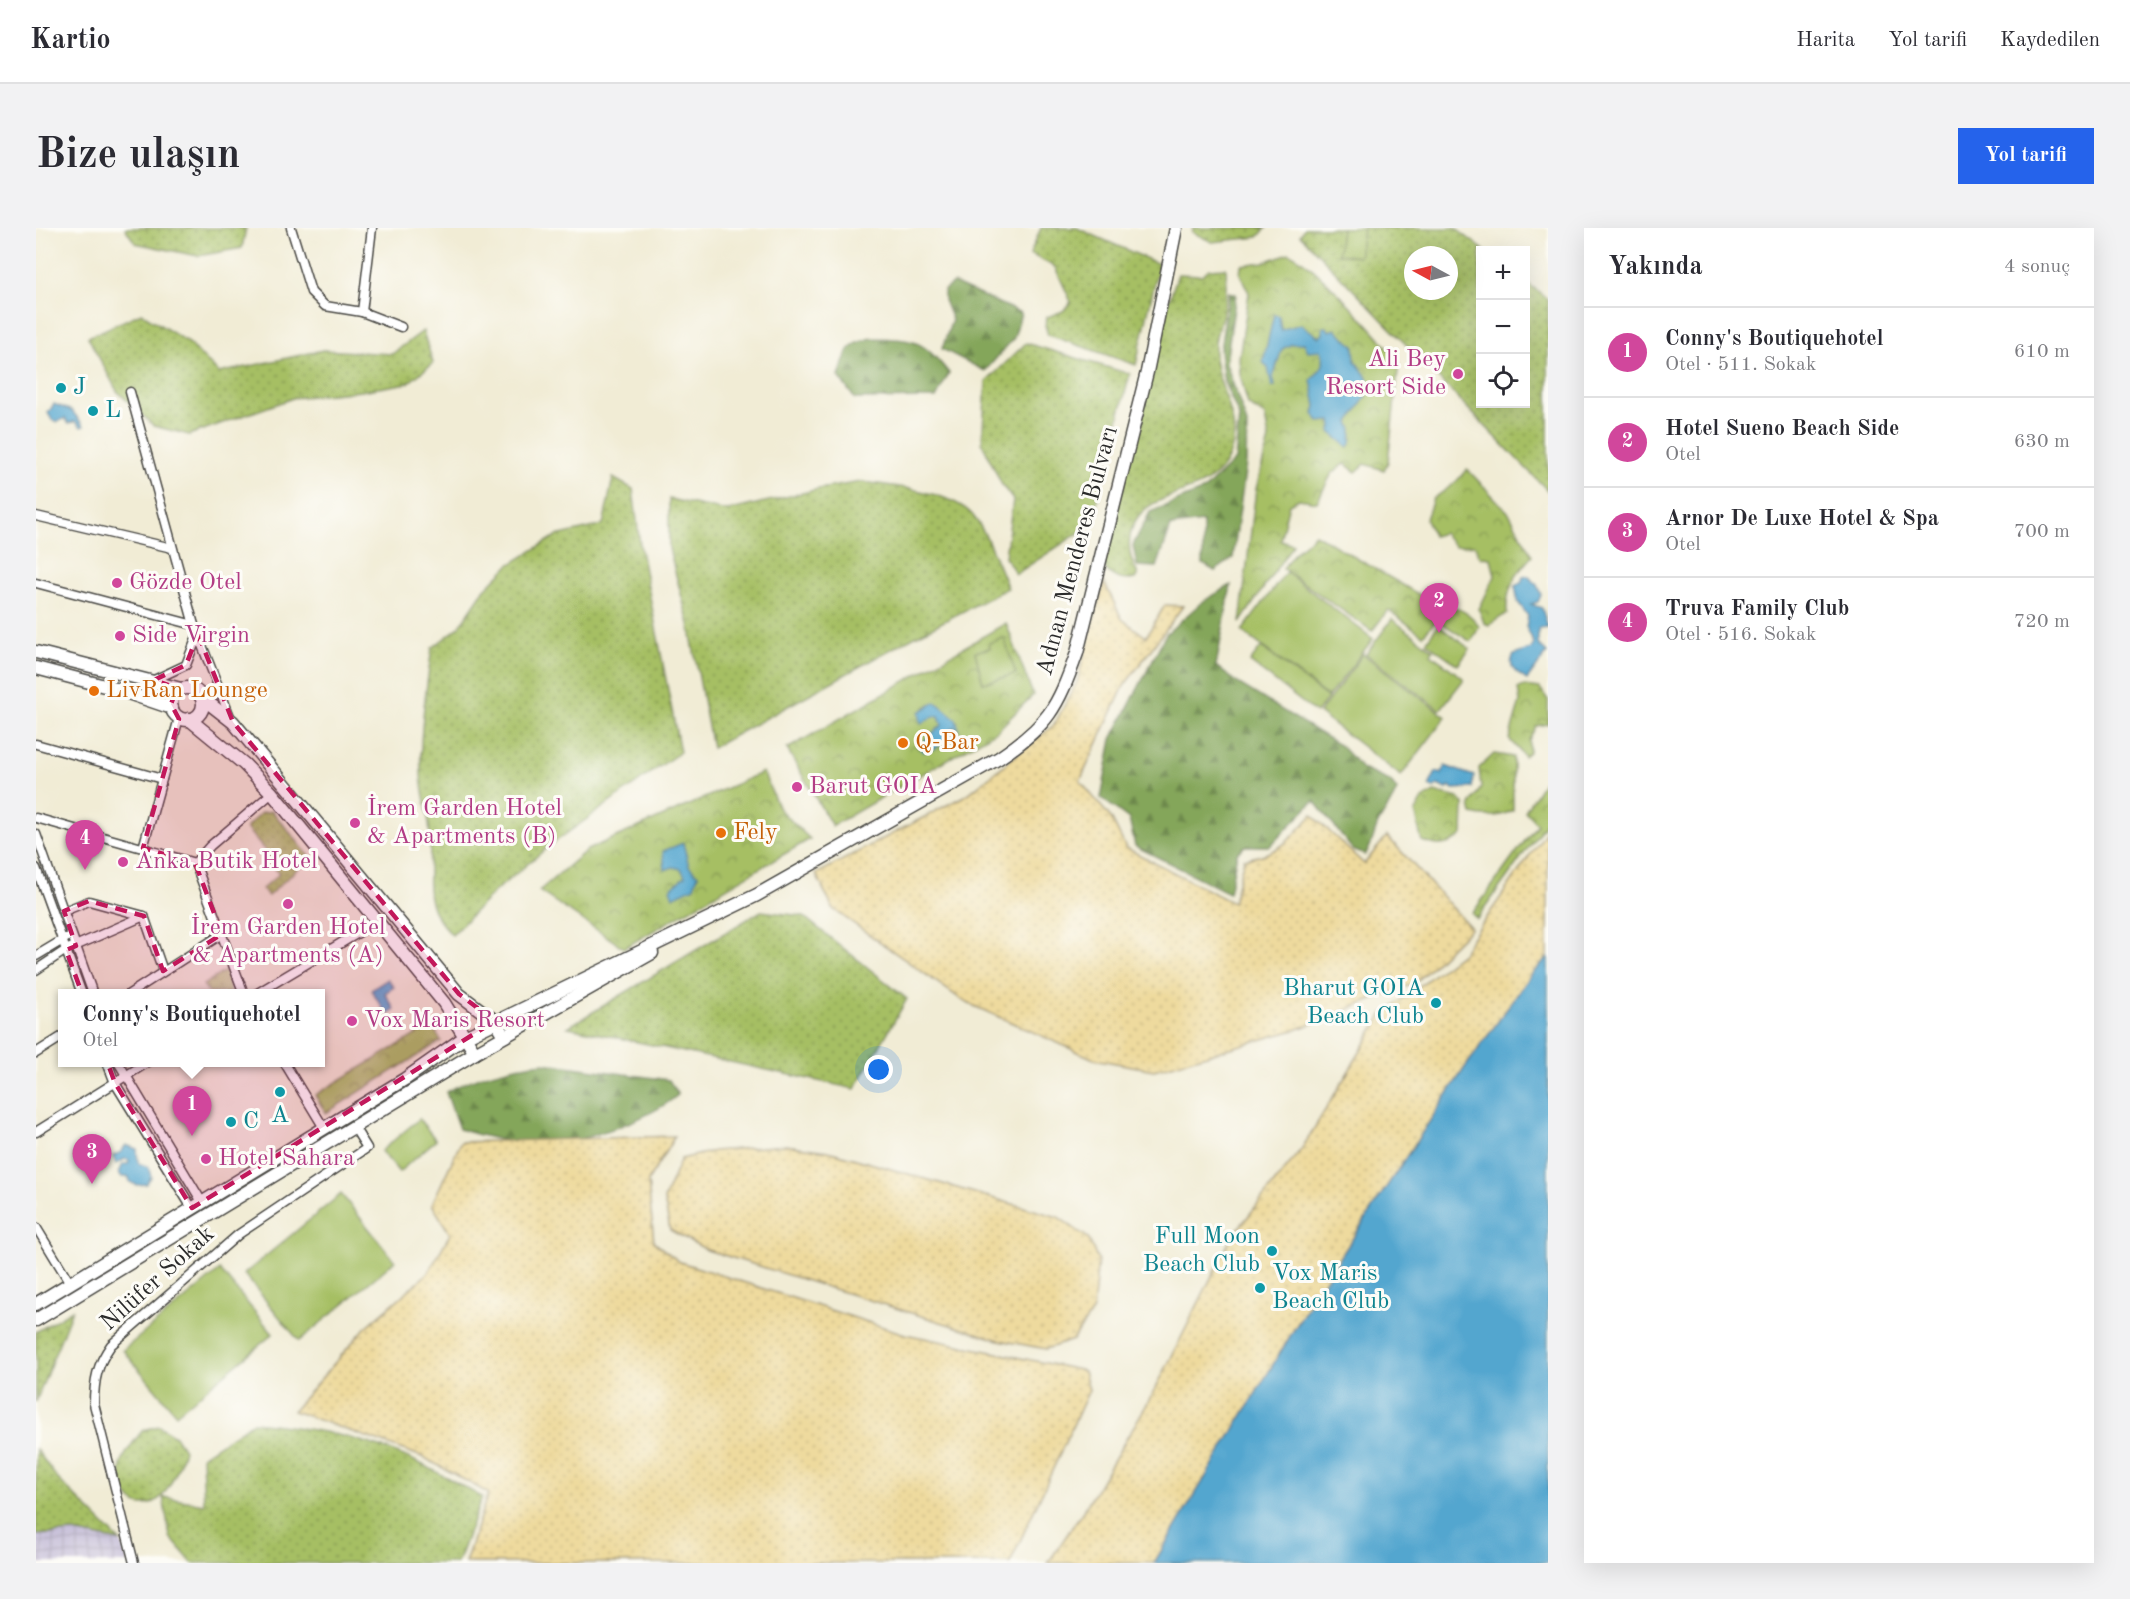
<!DOCTYPE html>
<html lang="tr">
<head>
<meta charset="utf-8">
<style>
	body { margin:0; font-family:"Old Standard TT",serif; background:#f2f2f3; color:#2b2b33 }
	.controls { position:absolute; right:18px; top:18px; display:grid; overflow:hidden; border-radius:0px; box-shadow:0 6px 24px #0002 }
	.controls button { width:54px; height:54px; display:grid; place-items:center; padding:0; border:0; border-bottom:2px solid #e1e1e2; background:#fff; color:#2b2b33; font:30px sans-serif }
	.compass { position:absolute; left:1368px; top:18px; width:54px; height:54px; border-radius:50%; background:#fff; box-shadow:0 6px 24px #0002; rotate:277deg }
	.you { position:absolute; left:843px; top:842px; width:21px; height:21px; margin:-15px; border:4px solid #fff; border-radius:50%; background:#1a73e8; box-shadow:0 0 0 9px #1a73e833 }
	.badge { display:grid; place-items:center; width:39px; height:39px; border-radius:50%; background:#2563eb; color:#fff; font-size:20px; font-weight:700 }
	.pin { position:absolute; translate:-50% -50px; filter:drop-shadow(0 2px 3px #0008) }
	.pin::after { content:''; position:absolute; top:32px; width:21px; height:18px; background:inherit; clip-path:polygon(0 0,100% 0,50% 100%) }
	.popup { position:absolute; left:22px; top:761px; width:267px; height:78px; box-sizing:border-box; display:grid; place-content:center; border-radius:0px; background:#fff; filter:drop-shadow(0 2px 4px #0005); font-size:20px; white-space:nowrap; color:#7c7c81 }
	.popup b { font-size:22px; color:#2b2b33 }
	.popup::after { content:''; position:absolute; left:50%; top:100%; margin-left:-12px; border:12px solid transparent; border-top-color:#fff }
	.list { margin:0; padding:0; list-style:none }
	h2 { display:flex; justify-content:space-between; align-items:center; height:78px; margin:0; padding:0 24px; font-size:26px }
	h2 small { font-size:20px; font-weight:400; color:#7c7c81 }
	.list li { display:grid; grid-template-columns:39px 1fr auto; gap:18px; align-items:center; box-sizing:border-box; height:90px; padding:0 24px; border-top:2px solid #e1e1e2 }
	.list b { display:block; font-size:22px; white-space:nowrap }
	.list p { margin:0; font-size:20px; white-space:nowrap; color:#7c7c81 }
	.list em { font-size:20px; font-style:normal; color:#7c7c81 }
	.icon { flex:none; width:33px; height:33px; fill:none; stroke:currentColor; stroke-width:2; stroke-linecap:round; stroke-linejoin:round }
	.map { position:relative; flex:none; width:1512px; height:1335px; overflow:hidden; border-radius:0px }
	header { display:flex; align-items:center; gap:36px; box-sizing:border-box; height:84px; padding:0 30px; background:#fff; border-bottom:2px solid #e1e1e2 }
	header strong { font-size:28px }
	nav { display:flex; gap:33px; margin-inline-start:auto; font-size:21px }
	.intro { display:flex; align-items:center; justify-content:space-between; box-sizing:border-box; height:144px; padding:0 36px }
	h1 { margin:0; font-size:42px }
	.button { padding:15px 27px; border-radius:0px; background:#2563eb; color:#fff; font-size:21px; font-weight:700 }
	main { display:flex; gap:36px; padding:0 36px }
	aside { flex:1; background:#fff; border-radius:0px; box-shadow:0 6px 24px #0002 }
	.map>svg:first-child { display:block }
	.industrial { fill:url(#industrial-grid) }
	.grass { fill:url(#grass-dots); stroke:#687548; stroke-width:1.5; fill-rule:evenodd }
	.forest { fill:url(#forest-firs); stroke:#586842; stroke-width:1.5 }
	.sand { fill:url(#sand-dots); stroke:#8c8264; stroke-width:1.5 }
	.park { fill:url(#park-crowns); stroke:#687548; stroke-width:1.5 }
	.pitch { fill:#a6bf64; stroke:#687548; stroke-width:1.5 }
	.water { fill:#53a6cf; stroke:#3f687d; stroke-width:1.5 }
	.lines { fill:none; stroke-linecap:round; stroke-linejoin:round }
	.street-casing { stroke:#494844; stroke-width:11 }
	.secondary-casing { stroke:#494844; stroke-width:15 }
	.street { stroke:#fff; stroke-width:8 }
	.secondary { stroke:#fff; stroke-width:12 }
	.marked { fill:#c2185b; fill-opacity:0.2; stroke:#c2185b; stroke-width:4.5; stroke-dasharray:12 8; stroke-linejoin:round }
	.hotel-dot { fill:#d1479c; stroke:#fdfcf7; stroke-width:2 }
	.culture-dot { fill:#0f9aa8; stroke:#fdfcf7; stroke-width:2 }
	.food-dot { fill:#e8710a; stroke:#fdfcf7; stroke-width:2 }
	.labels { text-anchor:middle; dominant-baseline:central; stroke-width:6; stroke-linejoin:round; paint-order:stroke }
	.hotel-label { font-size:24px; fill:#b23c85; stroke:#fdfcf7; text-anchor:start }
	.culture-label { font-size:24px; fill:#0d838f; stroke:#fdfcf7; text-anchor:start }
	.street-label { font-size:24px; fill:#2b2b2b; stroke:#fdfcf7 }
	.food-label { font-size:24px; fill:#c56008; stroke:#fdfcf7; text-anchor:start }
</style>
</head>
<body>
<header>
<strong>Kartio</strong>
<nav><a>Harita</a><a>Yol tarifi</a><a>Kaydedilen</a></nav>
</header>
<div class="intro"><h1>Bize ulaşın</h1><a class="button">Yol tarifi</a></div>
<main>
<div class="map">
<svg width="1512" height="1335" viewBox="0 0 1512 1335">
	<defs>
		<pattern id="industrial-grid" width="8" height="8" patternUnits="userSpaceOnUse" patternTransform="scale(1.5)"><rect width="8" height="8" fill="#c7c0d9"/><path d="M0 4h8M4 0v8" fill="none" stroke="#aba5ba"/></pattern>
		<pattern id="grass-dots" width="8" height="8" patternUnits="userSpaceOnUse" patternTransform="scale(1.5)"><rect width="8" height="8" fill="#a6bf64"/><path d="M2 2h.1M6 6h.1" fill="none" stroke="#879b53" stroke-width="1.8" stroke-linecap="round"/></pattern>
		<pattern id="forest-firs" width="22" height="20" patternUnits="userSpaceOnUse" patternTransform="scale(1.5)"><rect width="22" height="20" fill="#84a65a"/><path d="M5 1l3.5 6h-7zM16 11l3.5 6h-7z" fill="#6c874b"/></pattern>
		<pattern id="sand-dots" width="8" height="8" patternUnits="userSpaceOnUse" patternTransform="scale(1.5)"><rect width="8" height="8" fill="#eeda9e"/><path d="M2 2h.1M6 6h.1" fill="none" stroke="#cb8" stroke-width="1.8" stroke-linecap="round"/></pattern>
		<pattern id="park-crowns" width="20" height="18" patternUnits="userSpaceOnUse" patternTransform="scale(1.5)"><rect width="20" height="18" fill="#a6bf64"/><path d="M2 6a3 3 0 1 1 6 0M12 15a3 3 0 1 1 6 0" fill="none" stroke="#879b53"/></pattern>
	</defs>
	<rect width="100%" height="100%" fill="#fdfcf7"/>
	<filter id="ink" filterUnits="userSpaceOnUse"><feTurbulence type="fractalNoise" baseFrequency=".0167" numOctaves="2"/><feDisplacementMap in="SourceGraphic" scale="12" xChannelSelector="R" yChannelSelector="G"/><feConvolveMatrix kernelMatrix="1 2 1 2 8 2 1 2 1" color-interpolation-filters="sRGB"/></filter>
	<filter id="wash" filterUnits="userSpaceOnUse"><feTurbulence type="fractalNoise" baseFrequency=".008" numOctaves="4" result="noise"/><feDisplacementMap in="SourceGraphic" scale="24" xChannelSelector="R" yChannelSelector="G"/><feGaussianBlur stdDeviation="1.35" result="paint"/><feColorMatrix in="noise" values="0 0 0 0 0 0 0 0 0 0 0 0 0 0 0 0 0 1.4 0 .05"/><feComposite in="paint" operator="in"/></filter>
	<g filter="url(#wash)">
		<rect width="100%" height="100%" fill="#f1ecd5"/>
		<polygon class="industrial" points="38,1304 84,1313 93,1335 0,1335 0,1307"/>
		<g class="grass">
			<polygon points="89,0 210,0 206,20 162,28 99,15"/>
			<polygon points="1005,0 1041,0 1123,36 1100,137 1012,107 1009,97 1011,89 1027,83 1035,74 1019,39 994,26"/>
			<polygon points="1157,0 1230,0 1222,9 1176,14 1156,4"/>
			<path d="M1268,0H1419L1448,22H1444V176H1490V54L1512,71V263L1264,7ZM1377,27H1413V63H1377Z"/>
			<path d="M1190,40C1191,56 1190,71 1187,86C1184,96 1179,106 1179,117C1175,159 1215,193 1189,236C1174,260 1146,262 1123,273C1092,286 1086,319 1102,346L1099,351C1084,354 1073,349 1066,335L1127,90L1142,46L1166,47L1173,41Z"/>
			<polygon points="105,85 150,113 183,145 287,122 356,126 387,103 397,135 372,155 325,163 257,170 153,207 118,198 81,163 52,109"/>
			<polygon points="990,115 1094,146 1055,297 980,346 969,329 977,272 966,257 946,215 950,154"/>
			<path d="M577,250L597,261L604,317L644,524L512,619L457,665L416,707C381,674 396,648 394,606C393,586 386,567 385,547C383,505 390,462 396,420L423,399L448,362L473,337L520,308L567,297Z"/>
			<path d="M825,254C854,257 920,264 938,289C951,305 963,340 972,360L868,414L676,520L653,396L633,321V271L691,283L783,261Z"/>
			<polygon points="236,583 274,629 232,668 226,661 243,646 233,634 236,631 210,600 225,585"/>
			<polygon points="725,683 767,688 871,771 819,861 532,799"/>
			<polygon points="189,743 195,765 173,765 167,757"/>
			<polygon points="36,1082 0,1174 0,1104"/>
			<path d="M217,1194C273,1199 334,1210 385,1236C406,1246 426,1258 446,1269L421,1335H156L134,1309L127,1269L168,1276L166,1228Z"/>
			<path d="M123,1198L139,1208L148,1222C143,1239 133,1270 114,1276C91,1283 80,1251 86,1234C90,1222 100,1211 107,1202Z"/>
			<polygon points="0,1221 21,1250 84,1313 38,1304 0,1307"/>
		</g>
		<g class="forest">
			<polygon points="917,55 985,85 978,110 949,143 906,121 916,92 908,72 908,62"/>
			<polygon points="1193,64 1200,66 1190,135 1211,196 1210,236 1197,330 1179,343 1167,336 1167,294 1135,298 1121,339 1101,338 1097,317 1114,284 1168,262 1199,232 1203,188 1188,154 1184,122"/>
			<path d="M836,110C881,112 884,110 913,145L900,170L819,171L803,149C810,125 810,116 836,110Z"/>
			<path d="M1195,357L1180,438L1200,454L1305,518L1326,541L1354,553L1361,562C1356,575 1348,584 1342,596C1337,607 1337,617 1329,627L1317,622L1278,573L1234,618H1209L1201,625L1193,665L1099,618L1093,591L1065,570L1076,511L1130,406L1166,374Z"/>
			<path d="M507,835L633,852L642,867C612,892 544,916 505,916C477,916 449,909 423,901L410,864C442,847 471,839 507,835Z"/>
		</g>
		<g class="sand">
			<path d="M1068,354L1086,391L1110,409L1129,377L1147,378L1088,458L1044,553L1075,590L1090,620L1197,675L1208,631C1244,626 1254,612 1276,587L1328,636L1351,608L1435,700L1379,755L1262,801L1118,842L1058,831L929,774L797,681L780,646L932,566L1018,497L1041,454Z"/>
			<polygon points="1512,601 1512,729 1496,746 1428,841 1271,1080 1118,1335 1012,1335 1051,1277 1117,1166 1195,1010 1267,919 1347,786 1426,725"/>
			<polygon points="639,908 612,953 618,1014 644,1034 869,1106 1048,1143 1053,1162 974,1335 429,1335 452,1265 387,1229 257,1183 329,1100 392,1045 414,1006 396,976 425,914"/>
			<polygon points="749,917 792,923 1022,989 1052,1010 1062,1032 1057,1082 1037,1112 1010,1121 963,1112 671,1022 634,1002 628,971 645,931 678,923"/>
		</g>
		<g class="park">
			<path d="M1253,25C1275,32 1349,113 1363,135L1352,234L1348,242L1329,236L1320,244L1309,236L1296,245L1281,274L1263,271L1253,276L1244,312L1257,316L1204,395L1220,261L1233,211L1229,188L1212,177L1204,147L1203,130L1213,65L1204,46L1205,37L1228,34Z"/>
			<path d="M1431,241L1473,285L1496,328C1481,344 1469,362 1471,385L1453,397L1448,395L1443,381L1459,348L1455,330L1444,329L1439,317L1419,318L1407,305L1397,308L1390,291L1397,271L1419,255Z"/>
			<path d="M1279,306L1401,377C1419,379 1434,382 1443,399L1435,414L1401,392L1387,407L1352,382L1336,403L1247,341C1257,322 1265,321 1279,306Z"/>
			<polygon points="970,395 997,467 961,503 796,598 751,521"/>
			<polygon points="1488,458 1504,460 1512,472 1512,496 1500,498 1493,512 1493,524 1488,528 1473,511 1484,474 1482,461"/>
			<path d="M1458,526L1477,529V582C1465,589 1449,590 1436,586L1434,577L1445,560L1443,540Z"/>
			<polygon points="727,544 743,581 774,611 588,720 503,663 551,622"/>
			<polygon points="1507,554 1512,559 1512,592 1441,691 1436,686 1501,596 1489,583"/>
			<path d="M1398,564L1422,570L1428,576L1427,606C1415,618 1403,620 1386,613C1382,603 1383,594 1379,585L1387,571Z"/>
			<polygon points="396,797 405,813 290,885 279,867"/>
		</g>
		<g class="pitch">
			<polygon points="1305,0 1327,0 1323,29 1302,26"/>
			<polygon points="1250,344 1337,411 1292,469 1206,403"/>
			<polygon points="1356,391 1397,422 1395,426 1428,451 1404,482 1330,426"/>
			<polygon points="1402,397 1434,421 1422,437 1390,414"/>
			<polygon points="968,410 980,446 947,455 939,424 954,420 953,415"/>
			<polygon points="1225,419 1292,470 1280,485 1214,434"/>
			<polygon points="1327,426 1410,489 1365,548 1283,485"/>
			<polygon points="383,891 400,912 363,944 345,923"/>
			<polygon points="305,966 359,1033 263,1113 208,1046"/>
			<polygon points="184,1042 237,1106 140,1186 87,1122"/>
		</g>
		<g class="water">
			<path d="M1238,86L1243,88L1245,102L1265,96L1283,109L1287,106V99H1291L1293,103L1300,101L1318,118L1319,133L1332,150L1331,167L1313,194L1316,201L1315,216L1312,219L1294,204L1296,199L1295,193L1283,194L1278,186L1280,178L1275,152C1285,141 1291,138 1285,122L1272,123L1268,115L1256,116L1246,121L1237,149L1239,158L1236,159L1232,140L1227,134Z"/>
			<polygon points="18,176 36,183 48,198 45,199 39,193 33,196 29,190 22,194 16,192 12,185"/>
			<path d="M1492,348L1501,357L1505,367L1502,374L1495,376L1506,380L1512,400L1502,401V416L1511,425L1491,452C1482,446 1470,440 1478,427L1495,421L1498,415L1490,399L1492,388L1482,374L1479,358L1485,355L1487,349Z"/>
			<polygon points="900,474 920,491 923,502 918,499 914,502 916,509 898,521 887,524 882,518 906,497 903,489 898,488 885,496 883,484"/>
			<polygon points="1409,538 1438,548 1436,560 1417,561 1414,558 1410,561 1402,557 1397,560 1393,558 1400,544 1406,546"/>
			<polygon points="647,615 653,638 662,647 658,659 637,669 634,661 649,648 645,641 637,639 629,642 627,623"/>
			<polygon points="1512,729 1512,1335 1118,1335 1271,1080 1428,841 1496,746"/>
			<polygon points="352,751 358,759 349,765 359,782 351,787 335,762"/>
			<polygon points="90,917 101,921 102,935 113,939 115,949 110,956 100,957 94,954 93,949 86,949 83,945 87,936 92,936 93,932 89,931 80,936 77,928 85,924"/>
		</g>
	</g>
	<g filter="url(#ink)">
		<g class="lines">
			<defs>
				<g id="street">
					<polyline points="255,0 275,64 289,78 326,84 365,99"/>
					<polyline points="326,84 336,0"/>
					<polyline points="94,164 158,397 195,491"/>
					<polyline points="0,288 136,320"/>
					<polyline points="0,355 158,397"/>
					<polyline points="118,452 150,437 162,406"/>
					<polyline points="0,516 126,551"/>
					<polyline points="0,590 159,635"/>
					<polyline points="0,606 57,766"/>
					<polyline points="107,620 143,490"/>
					<polyline points="159,635 208,766"/>
					<polyline points="159,635 174,618 236,565"/>
					<polyline points="0,640 46,766"/>
					<polyline points="28,683 53,673 108,688 127,743"/>
					<polyline points="0,728 30,710"/>
					<polyline points="0,742 30,722 108,688"/>
					<polyline points="93,766 186,706"/>
					<polyline points="220,766 342,693"/>
					<polyline points="0,825 27,808"/>
					<polyline points="71,834 79,855 156,980"/>
					<polyline points="82,834 166,974"/>
					<polyline points="248,834 288,900"/>
					<polyline points="0,904 112,834"/>
					<polyline points="0,999 34,1055"/>
					<path d="M98,1335L58,1176C58,1152 61,1137 75,1117L203,1006L331,920L318,899"/>
				</g>
				<g id="secondary">
					<polyline points="0,424 145,461"/>
					<polyline points="0,440 80,461 136,480"/>
					<circle cx="151" cy="476" r="16"/>
					<polyline points="165,469 197,494 423,766 459,793 468,808"/>
					<polyline points="153,491 208,536 236,565 408,775 439,825"/>
					<path d="M0,1076L369,851L429,809L721,667L963,530C1012,497 1021,481 1041,425L1111,144L1140,0"/>
					<polyline points="0,1092 439,825 616,725"/>
				</g>
			</defs>
			<use href="#street" class="street-casing"/>
			<use href="#secondary" class="secondary-casing"/>
			<use href="#street" class="street"/>
			<use href="#secondary" class="secondary"/>
		</g>
	</g>
	<path class="marked" d="M162,406L197,494L423,766L459,793L156,980L79,855L30,722L40,718L28,683L53,673L108,688L127,743L186,706L159,635L107,620L143,491L135,476L141,460L118,452L150,437Z"/>
	<g class="hotel-dot">
		<circle cx="1422" cy="146" r="6"/>
		<circle cx="81" cy="355" r="6"/>
		<circle cx="84" cy="408" r="6"/>
		<circle cx="761" cy="559" r="6"/>
		<circle cx="319" cy="595" r="6"/>
		<circle cx="87" cy="634" r="6"/>
		<circle cx="252" cy="676" r="6"/>
		<circle cx="316" cy="793" r="6"/>
		<circle cx="170" cy="931" r="6"/>
	</g>
	<g class="culture-dot">
		<circle cx="25" cy="160" r="6"/>
		<circle cx="57" cy="183" r="6"/>
		<circle cx="1400" cy="775" r="6"/>
		<circle cx="244" cy="864" r="6"/>
		<circle cx="195" cy="894" r="6"/>
		<circle cx="1236" cy="1023" r="6"/>
		<circle cx="1224" cy="1060" r="6"/>
	</g>
	<g class="food-dot">
		<circle cx="58" cy="463" r="6"/>
		<circle cx="867" cy="515" r="6"/>
		<circle cx="685" cy="605" r="6"/>
	</g>
	<g class="labels">
		<g class="hotel-label">
			<text x="1410" y="132" text-anchor="end">Ali Bey<tspan x="1410" dy="28">Resort Side</tspan></text>
			<text x="93" y="355">Gözde Otel</text>
			<text x="96" y="408">Side Virgin</text>
			<text x="773" y="559">Barut GOIA</text>
			<text x="331" y="581">İrem Garden Hotel<tspan x="331" dy="28">&amp; Apartments (B)</tspan></text>
			<text x="99" y="634">Anka Butik Hotel</text>
			<text x="252" y="700" text-anchor="middle">İrem Garden Hotel<tspan x="252" dy="28">&amp; Apartments (A)</tspan></text>
			<text x="328" y="793">Vox Maris Resort</text>
			<text x="182" y="931">Hotel Sahara</text>
		</g>
		<g class="culture-label">
			<text x="37" y="160">J</text>
			<text x="69" y="183">L</text>
			<text x="1388" y="761" text-anchor="end">Bharut GOIA<tspan x="1388" dy="28">Beach Club</tspan></text>
			<text x="244" y="888" text-anchor="middle">A</text>
			<text x="207" y="894">C</text>
			<text x="1224" y="1009" text-anchor="end">Full Moon<tspan x="1224" dy="28">Beach Club</tspan></text>
			<text x="1236" y="1046">Vox Maris<tspan x="1236" dy="28">Beach Club</tspan></text>
		</g>
		<g class="street-label">
			<text transform="translate(1042 323) rotate(-75)">Adnan Menderes Bulvarı</text>
			<text transform="translate(122 1051) rotate(-42)">Nilüfer Sokak</text>
		</g>
		<g class="food-label">
			<text x="70" y="463">LivRan Lounge</text>
			<text x="879" y="515">Q-Bar</text>
			<text x="697" y="605">Fely</text>
		</g>
	</g>
</svg>
<div class="controls">
<button>+</button>
<button>−</button>
<button><svg class="icon" aria-label="locate" viewBox="0 0 24 24"><circle cx="12" cy="12" r="6"/><path d="M12 2v4M12 18v4M2 12h4M18 12h4"/></svg></button>
</div>
<svg class="compass" viewBox="-18 -18 36 36"><path d="M0-13l5 13h-10z" fill="#e53935"/><path d="M0 13l5-13h-10z" fill="#7c7c81"/></svg>
<div class="you"></div>
<div class="pin badge" style="left:156px;top:908px;background:#d1479c">1</div>
<div class="popup"><b>Conny's Boutiquehotel</b>Otel</div>
<div class="pin badge" style="left:1403px;top:405px;background:#d1479c">2</div>
<div class="pin badge" style="left:56px;top:956px;background:#d1479c">3</div>
<div class="pin badge" style="left:49px;top:642px;background:#d1479c">4</div>
</div>
<aside>
<h2>Yakında<small>4 sonuç</small></h2>
<ul class="list">
<li><span class="badge" style="background:#d1479c">1</span><div><b>Conny's Boutiquehotel</b><p>Otel · 511. Sokak</p></div><em>610 m</em></li>
<li><span class="badge" style="background:#d1479c">2</span><div><b>Hotel Sueno Beach Side</b><p>Otel</p></div><em>630 m</em></li>
<li><span class="badge" style="background:#d1479c">3</span><div><b>Arnor De Luxe Hotel &amp; Spa</b><p>Otel</p></div><em>700 m</em></li>
<li><span class="badge" style="background:#d1479c">4</span><div><b>Truva Family Club</b><p>Otel · 516. Sokak</p></div><em>720 m</em></li>
</ul>
</aside>
</main>
</body>
</html>
